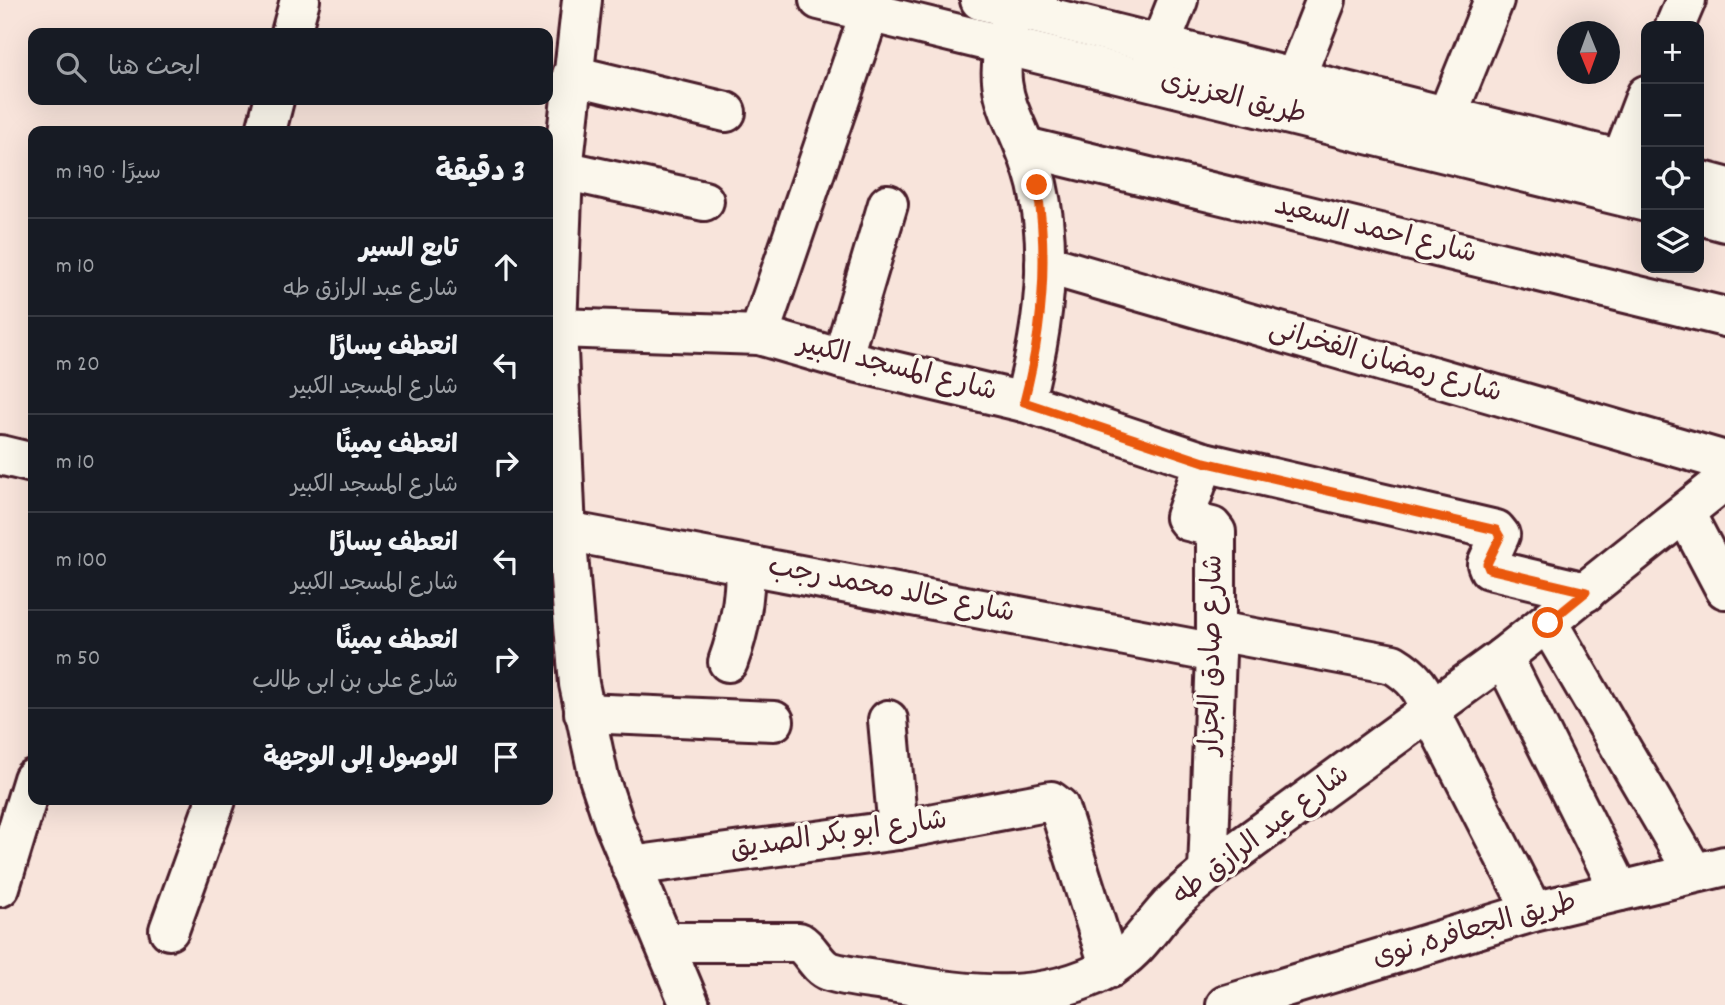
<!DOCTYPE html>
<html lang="ar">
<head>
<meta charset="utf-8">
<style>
	body { margin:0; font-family:Dekko,"Playpen Sans Arabic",sans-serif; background:#20242c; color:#f1f3f6; direction:rtl }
	.controls { position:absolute; right:21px; top:21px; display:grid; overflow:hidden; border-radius:14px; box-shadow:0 7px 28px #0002 }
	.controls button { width:63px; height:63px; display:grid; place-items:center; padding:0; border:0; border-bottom:2px solid #363941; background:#171b24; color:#f1f3f6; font:35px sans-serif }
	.compass { position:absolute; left:1557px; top:21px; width:63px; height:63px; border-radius:50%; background:#171b24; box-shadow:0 7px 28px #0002; rotate:179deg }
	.stop { position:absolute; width:21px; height:21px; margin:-16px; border:5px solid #ea580c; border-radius:50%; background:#fff }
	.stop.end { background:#ea580c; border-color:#fff; box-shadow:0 2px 7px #0008 }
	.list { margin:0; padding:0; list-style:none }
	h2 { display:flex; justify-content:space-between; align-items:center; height:91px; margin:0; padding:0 28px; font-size:30px }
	h2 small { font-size:23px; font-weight:400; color:#9ea1a6 }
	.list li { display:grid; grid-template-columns:46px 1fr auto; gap:21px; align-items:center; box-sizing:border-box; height:98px; padding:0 28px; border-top:2px solid #363941 }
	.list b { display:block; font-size:26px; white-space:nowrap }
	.list p { margin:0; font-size:23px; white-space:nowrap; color:#9ea1a6 }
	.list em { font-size:23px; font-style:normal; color:#9ea1a6 }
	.icon { flex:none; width:38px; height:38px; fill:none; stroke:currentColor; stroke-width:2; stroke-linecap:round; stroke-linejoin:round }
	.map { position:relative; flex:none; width:1725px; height:1005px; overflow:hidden; direction:ltr }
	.search { position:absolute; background:#171b24; box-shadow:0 7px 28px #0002; left:28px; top:28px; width:525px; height:77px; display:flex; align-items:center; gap:18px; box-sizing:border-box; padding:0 24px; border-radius:14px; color:#9ea1a6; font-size:26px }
	.panel { position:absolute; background:#171b24; box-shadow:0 7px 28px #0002; left:28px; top:126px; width:525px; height:679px; border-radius:14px; direction:rtl }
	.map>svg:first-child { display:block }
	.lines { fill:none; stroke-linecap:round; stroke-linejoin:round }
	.minor-casing { stroke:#4a1f2b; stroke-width:44 }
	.minor { stroke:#fbf7ec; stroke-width:38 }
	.route { stroke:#ea580c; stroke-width:9 }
	.labels { text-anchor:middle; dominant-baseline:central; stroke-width:7; stroke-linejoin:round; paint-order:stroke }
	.street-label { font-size:28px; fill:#4a1f2b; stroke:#fbf7ec }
</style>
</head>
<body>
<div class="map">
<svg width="1725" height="1005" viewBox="0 0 1725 1005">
	<rect width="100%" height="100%" fill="#f8e4db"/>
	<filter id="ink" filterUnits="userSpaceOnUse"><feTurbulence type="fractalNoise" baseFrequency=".0143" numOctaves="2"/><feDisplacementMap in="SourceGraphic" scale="14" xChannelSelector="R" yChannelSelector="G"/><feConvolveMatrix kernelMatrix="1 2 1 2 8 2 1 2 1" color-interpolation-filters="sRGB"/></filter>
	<g filter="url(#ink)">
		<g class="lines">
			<defs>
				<g id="minor">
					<polyline points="582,0 563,170 557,328 566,531 579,684 599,778 614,823 690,1005"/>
					<polyline points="819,0 1646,202"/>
					<polyline points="980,0 1646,166"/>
					<path d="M1011,21C985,100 1019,113 1037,184C1054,256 1043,332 1024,402"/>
					<polyline points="1675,26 1686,0"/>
					<polyline points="291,33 300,0"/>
					<polyline points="1151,68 1178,0"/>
					<polyline points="572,75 726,112"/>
					<polyline points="1287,99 1326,0"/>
					<polyline points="266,131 274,100"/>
					<polyline points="1438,138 1494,0"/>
					<polyline points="1025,147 1725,317"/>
					<polyline points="563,170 704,201"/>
					<polyline points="1699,180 1725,187"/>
					<polyline points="1612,184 1646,95"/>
					<polyline points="1699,215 1725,222"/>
					<polyline points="1045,264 1725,461"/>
					<polyline points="557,328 759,335 842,359 1024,402 1204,462 1496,530 1500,535 1487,564 1489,569 1586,592"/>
					<polyline points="759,335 874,0"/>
					<polyline points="842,359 888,204"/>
					<polyline points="0,455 33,463"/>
					<polyline points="1204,462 1185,517 1188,521 1212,527 1216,532 1216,653 1208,872"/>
					<polyline points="1685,513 1725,589"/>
					<polyline points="566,531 1216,653"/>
					<polyline points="1548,623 1694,873"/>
					<path d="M1217,631L1393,664C1413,676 1424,689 1430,711L1533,912"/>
					<polyline points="1503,657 1620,891"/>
					<path d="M728,662C740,629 745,600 745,565"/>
					<polyline points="584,713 774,721"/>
					<polyline points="888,720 898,830"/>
					<polyline points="631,866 898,830 1051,801 1059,807 1110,968"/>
					<polyline points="0,887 33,779"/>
					<polyline points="169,930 216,800"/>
					<path d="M664,942H799C811,949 816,966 829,971C850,978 876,979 897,983C971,996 1041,1005 1109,968C1138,950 1146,932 1168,908C1179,895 1194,884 1208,872L1503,657L1725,480"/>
					<polyline points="1226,1005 1533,912 1725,866"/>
				</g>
			</defs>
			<use href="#minor" class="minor-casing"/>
			<use href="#minor" class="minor"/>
		</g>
	</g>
	<g class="lines" filter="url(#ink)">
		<path class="route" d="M1037,185C1049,259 1043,329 1024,402L1204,462L1496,530L1500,537L1487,564L1489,569L1586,592L1548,623"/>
	</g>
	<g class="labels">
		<g class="street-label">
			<text transform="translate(1233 100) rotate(14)">طريق العزيزى</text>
			<text transform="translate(1375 232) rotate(14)">شارع احمد السعيد</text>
			<text transform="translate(1385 363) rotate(16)">شارع رمضان الفخرانى</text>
			<text transform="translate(897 370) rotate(14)">شارع المسجد الكبير</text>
			<text transform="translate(891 592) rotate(11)">شارع خالد محمد رجب</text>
			<text transform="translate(1214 655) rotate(-89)">شارع صادق الجزار</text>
			<text transform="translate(839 837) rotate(-8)">شارع ابو بكر الصديق</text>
			<text transform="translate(1262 837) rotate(-37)">شارع عبد الرازق طه</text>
			<text transform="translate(1475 932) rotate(-16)">طريق الجعافره, نوى</text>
		</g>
	</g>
</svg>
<div class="controls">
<button>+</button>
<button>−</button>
<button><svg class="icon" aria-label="locate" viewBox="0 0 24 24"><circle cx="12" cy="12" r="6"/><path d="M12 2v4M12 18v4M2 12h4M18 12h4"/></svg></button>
<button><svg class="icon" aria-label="layers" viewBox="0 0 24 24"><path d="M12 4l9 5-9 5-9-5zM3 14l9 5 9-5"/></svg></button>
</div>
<svg class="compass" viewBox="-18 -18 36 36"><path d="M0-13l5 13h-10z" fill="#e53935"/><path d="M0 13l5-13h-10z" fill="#9ea1a6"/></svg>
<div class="stop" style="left:1548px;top:623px"></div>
<div class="stop end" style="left:1037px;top:185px"></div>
<div class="search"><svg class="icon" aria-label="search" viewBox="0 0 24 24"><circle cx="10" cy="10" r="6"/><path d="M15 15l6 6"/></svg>ابحث هنا</div>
<section class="panel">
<h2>3 دقيقة<small>سيرًا · 190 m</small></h2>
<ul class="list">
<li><svg class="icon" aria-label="ahead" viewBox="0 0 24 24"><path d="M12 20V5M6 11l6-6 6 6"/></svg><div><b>تابع السير</b><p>شارع عبد الرازق طه</p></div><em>10 m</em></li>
<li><svg class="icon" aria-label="left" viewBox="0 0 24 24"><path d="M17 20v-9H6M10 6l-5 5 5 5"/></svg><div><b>انعطف يسارًا</b><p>شارع المسجد الكبير</p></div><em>20 m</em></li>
<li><svg class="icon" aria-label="right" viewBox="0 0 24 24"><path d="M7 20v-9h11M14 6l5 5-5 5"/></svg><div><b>انعطف يمينًا</b><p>شارع المسجد الكبير</p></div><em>10 m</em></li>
<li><svg class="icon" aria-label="left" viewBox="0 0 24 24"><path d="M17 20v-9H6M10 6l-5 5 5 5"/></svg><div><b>انعطف يسارًا</b><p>شارع المسجد الكبير</p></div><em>100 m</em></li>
<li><svg class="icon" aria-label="right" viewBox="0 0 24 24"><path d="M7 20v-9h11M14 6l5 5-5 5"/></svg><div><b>انعطف يمينًا</b><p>شارع على بن ابى طالب</p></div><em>50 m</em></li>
<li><svg class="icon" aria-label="arrive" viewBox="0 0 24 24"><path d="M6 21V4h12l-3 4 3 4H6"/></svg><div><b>الوصول إلى الوجهة</b></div></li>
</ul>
</section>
</div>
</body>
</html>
